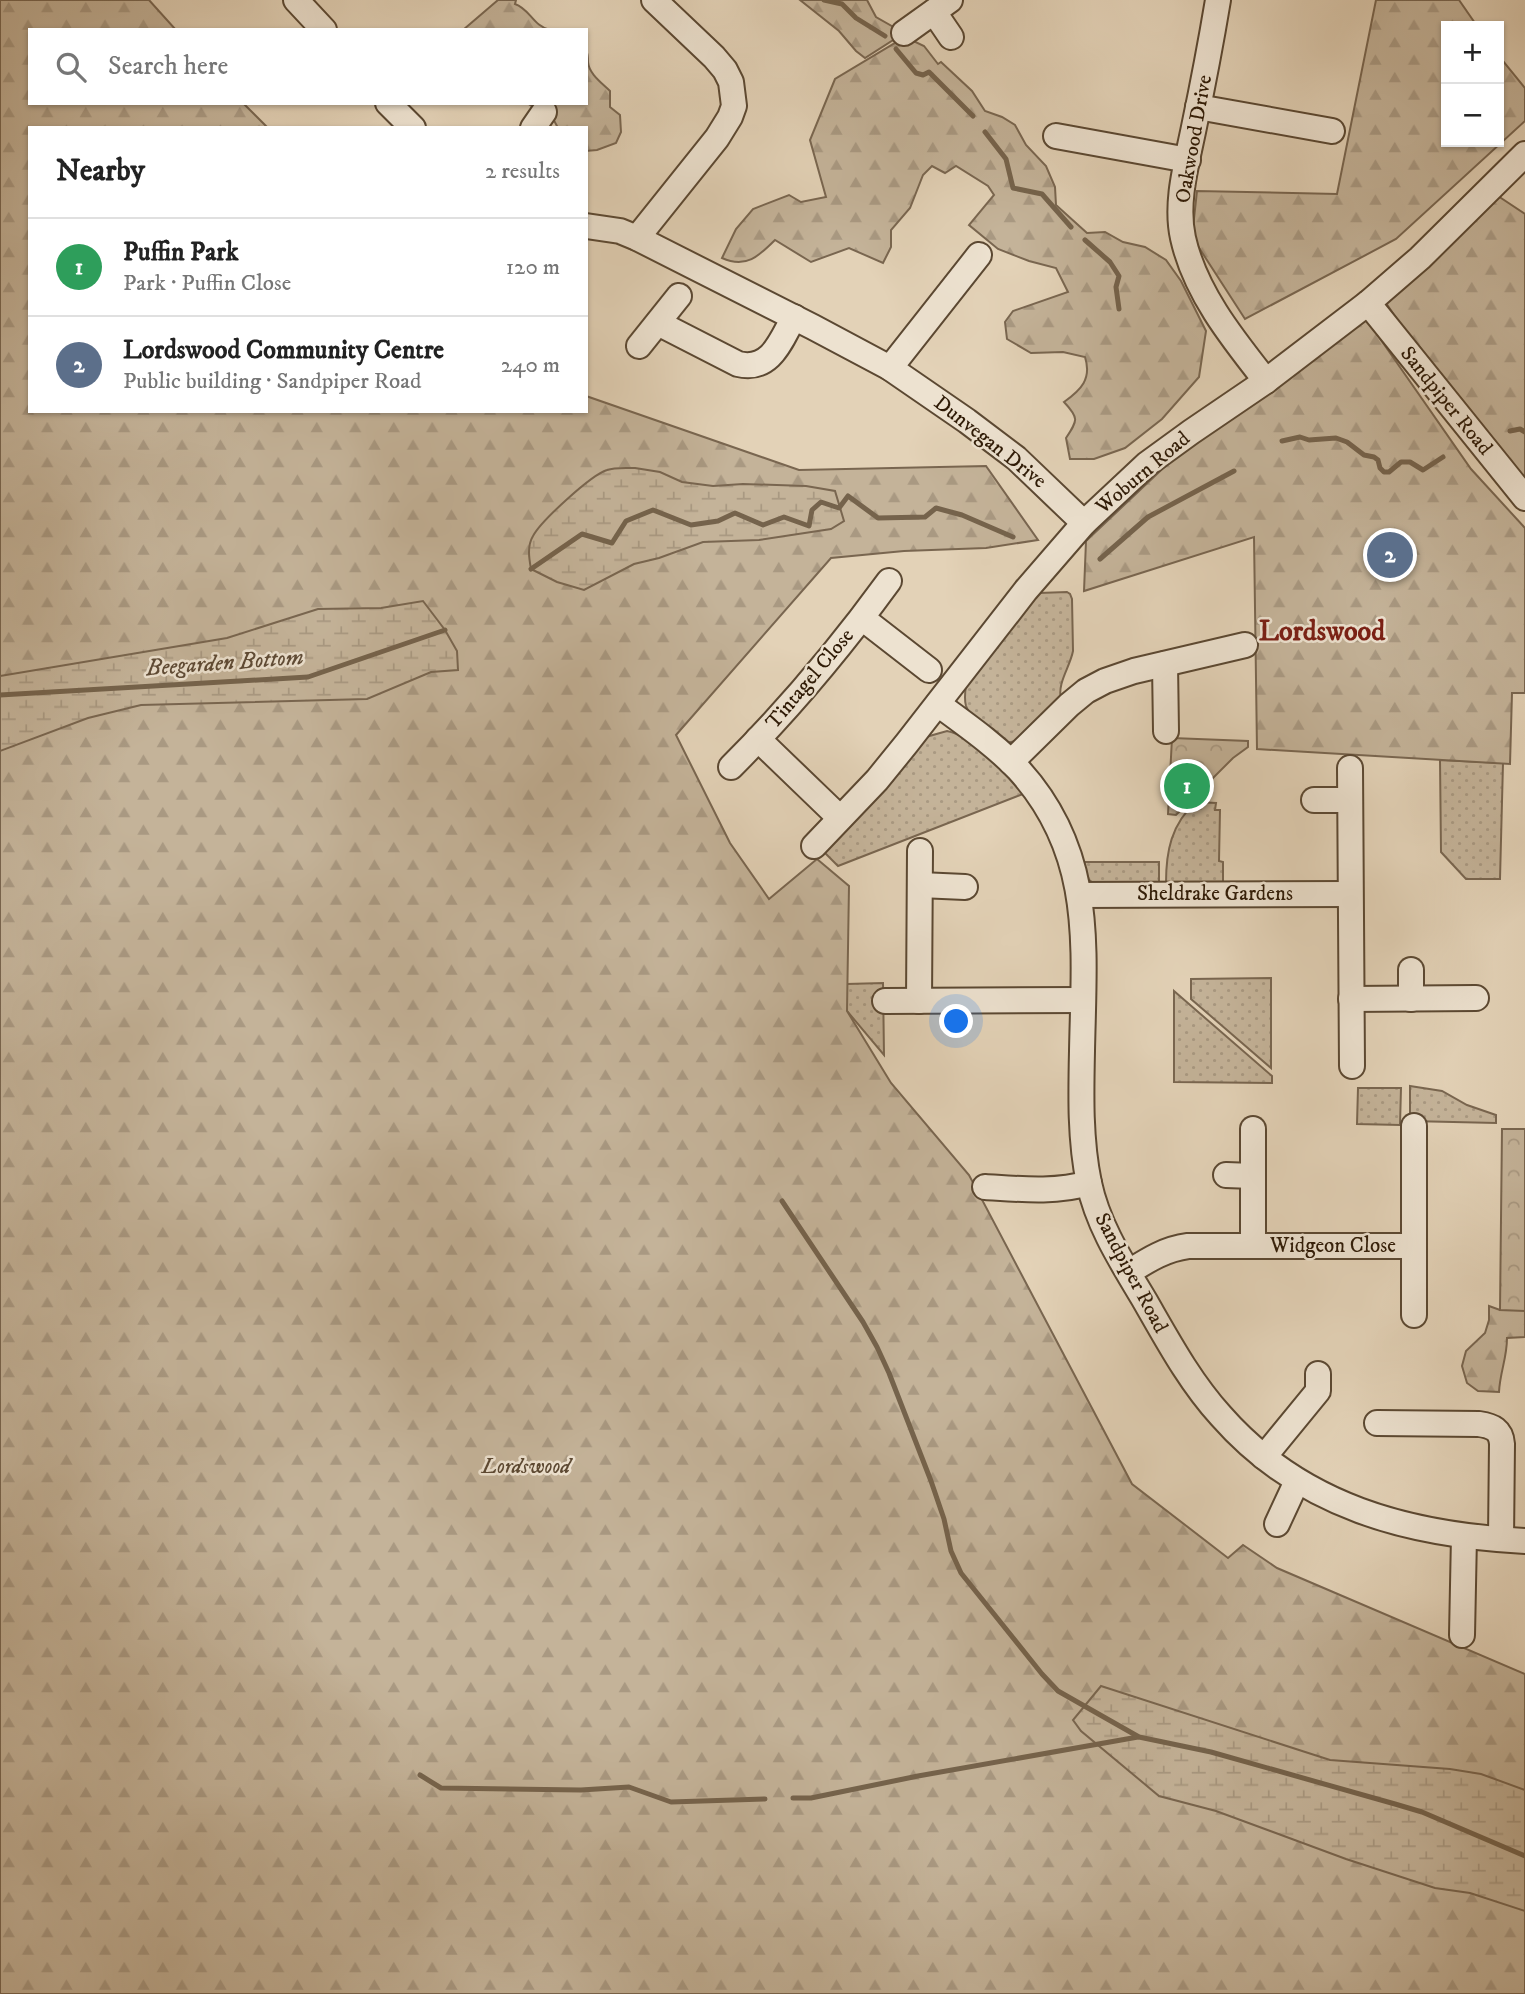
<!DOCTYPE html>
<html lang="en">
<head>
<meta charset="utf-8">
<style>
	body { margin:0; font-family:"IM FELL DW Pica",serif; background:#f2f2f2; color:#222 }
	.controls { position:absolute; right:21px; top:21px; display:grid; overflow:hidden; border-radius:0px; box-shadow:0 2px 5px #0004 }
	.controls button { width:63px; height:63px; display:grid; place-items:center; padding:0; border:0; border-bottom:2px solid #e0e0e0; background:#fff; color:#222; font:35px sans-serif }
	.you { position:absolute; left:957px; top:1022px; width:24px; height:24px; margin:-18px; border:5px solid #fff; border-radius:50%; background:#1a73e8; box-shadow:0 0 0 10px #1a73e833 }
	.badge { display:grid; place-items:center; width:46px; height:46px; border-radius:50%; background:#7c3aed; color:#fff; font-size:23px; font-weight:700 }
	.pin { position:absolute; translate:-50% -50%; border:4px solid #fff; box-shadow:0 2px 7px #0006 }
	.list { margin:0; padding:0; list-style:none }
	h2 { display:flex; justify-content:space-between; align-items:center; height:91px; margin:0; padding:0 28px; font-size:30px }
	h2 small { font-size:23px; font-weight:400; color:#767676 }
	.list li { display:grid; grid-template-columns:46px 1fr auto; gap:21px; align-items:center; box-sizing:border-box; height:98px; padding:0 28px; border-top:2px solid #e0e0e0 }
	.list b { display:block; font-size:26px; white-space:nowrap }
	.list p { margin:0; font-size:23px; white-space:nowrap; color:#767676 }
	.list em { font-size:23px; font-style:normal; color:#767676 }
	.icon { flex:none; width:38px; height:38px; fill:none; stroke:currentColor; stroke-width:2; stroke-linecap:round; stroke-linejoin:round }
	.map { position:relative; flex:none; width:1525px; height:1994px; overflow:hidden }
	.search { position:absolute; background:#fff; box-shadow:0 2px 5px #0004; left:28px; top:28px; width:560px; height:77px; display:flex; align-items:center; gap:18px; box-sizing:border-box; padding:0 24px; border-radius:0px; color:#767676; font-size:26px }
	.panel { position:absolute; background:#fff; box-shadow:0 2px 5px #0004; left:28px; top:126px; width:560px; height:287px; border-radius:0px }
	.map>svg:first-child { display:block }
	.grass { fill:url(#grass-dots); stroke:#796650; stroke-width:2 }
	.forest { fill:url(#forest-firs); stroke:#796650; stroke-width:2 }
	.wetland { fill:url(#wetland-marsh); stroke:#796650; stroke-width:2 }
	.park { fill:url(#park-crowns); stroke:#796650; stroke-width:2 }
	.lines { fill:none; stroke-linecap:round; stroke-linejoin:round }
	.stream { stroke:#75634c; stroke-width:5 }
	.minor-casing { stroke:#5b4832; stroke-width:28 }
	.minor { stroke:#ede2d0; stroke-width:24 }
	.labels { text-anchor:middle; dominant-baseline:central; stroke-width:5; stroke-linejoin:round; paint-order:stroke }
	.street-label { font-size:21px; fill:#2e1a06; stroke:#ede2d0 }
	.park-label { font-size:21px; font-style:italic; fill:#5b4832; stroke:#ede2d0 }
	.water-label { font-size:23px; font-style:italic; fill:#5e4a35; stroke:#ede2d0 }
	.district-label { font-size:28px; font-weight:bold; fill:#7a1f14; stroke:#ede2d0 }
</style>
</head>
<body>
<div class="map">
<svg width="1525" height="1994" viewBox="0 0 1525 1994">
	<defs>
		<pattern id="grass-dots" width="8" height="8" patternUnits="userSpaceOnUse" patternTransform="scale(1.75)"><rect width="8" height="8" fill="#c4b399"/><path d="M2 2h.1M6 6h.1" fill="none" stroke="#a99982" stroke-width="1.8" stroke-linecap="round"/></pattern>
		<pattern id="forest-firs" width="22" height="20" patternUnits="userSpaceOnUse" patternTransform="scale(1.75)"><rect width="22" height="20" fill="#c4b399"/><path d="M5 1l3.5 6h-7zM16 11l3.5 6h-7z" fill="#a99982"/></pattern>
		<pattern id="wetland-marsh" width="20" height="14" patternUnits="userSpaceOnUse" patternTransform="scale(1.75)"><rect width="20" height="14" fill="#c4b399"/><path d="M1 5h8M5 5V1M11 12h8M15 12V8" fill="none" stroke="#a99982"/></pattern>
		<pattern id="park-crowns" width="20" height="18" patternUnits="userSpaceOnUse" patternTransform="scale(1.75)"><rect width="20" height="18" fill="#c4b399"/><path d="M2 6a3 3 0 1 1 6 0M12 15a3 3 0 1 1 6 0" fill="none" stroke="#a99982"/></pattern>
	</defs>
	<rect width="100%" height="100%" fill="#e3d2b7"/>
	<filter id="stains"><feTurbulence type="fractalNoise" baseFrequency=".00286" numOctaves="4"/><feColorMatrix values="0 0 0 0 .2 0 0 0 0 .09 0 0 0 0 .02 0 0 0 .5 -.17"/></filter>
	<radialGradient id="worn" r=".72"><stop offset=".6" stop-color="#630" stop-opacity="0"/><stop offset="1" stop-color="#630" stop-opacity=".3"/></radialGradient>
	<g class="grass">
		<path d="M1067,592L1070,594L1072,599L1073,651C1070,667 1057,683 1061,699C1052,708 1022,741 1011,742C999,744 970,718 966,706C964,699 965,692 966,685L1039,593Z"/>
		<path d="M947,731C972,736 1008,774 1023,794L838,866L824,852L926,737Z"/>
		<polygon points="1440,760 1503,763 1500,879 1466,879 1441,852"/>
		<path d="M1196,802L1216,803L1215,810H1220L1219,861L1223,862V883H1166C1166,852 1171,824 1196,802Z"/>
		<polygon points="1083,862 1159,862 1159,884 1094,884 1087,878"/>
		<polygon points="1271,978 1271,1068 1191,999 1191,979"/>
		<polygon points="883,983 884,1055 847,1011 847,984"/>
		<polygon points="1174,991 1272,1076 1272,1083 1174,1082"/>
		<polygon points="1410,1086 1442,1091 1467,1105 1496,1115 1496,1123 1410,1121"/>
		<polygon points="1358,1088 1401,1088 1400,1125 1357,1124"/>
	</g>
	<g class="forest">
		<polygon points="0,0 149,0 176,30 30,30 30,103 243,103 268,128 30,128 30,411 586,411 586,396 799,470 986,466 1038,540 986,548 904,551 831,558 676,735 730,843 769,899 817,859 849,886 847,1011 891,1083 969,1175 1132,1484 1228,1558 1243,1545 1277,1568 1525,1674 1525,1994 0,1994"/>
		<path d="M498,0H516L515,4C530,9 533,26 550,30H463Z"/>
		<polygon points="800,0 867,0 876,17 904,33 865,58 856,51 839,31"/>
		<polygon points="1376,0 1459,0 1477,26 1446,26 1446,142 1499,142 1499,56 1525,88 1525,121 1396,239 1245,319 1192,237 1197,191 1337,194"/>
		<path d="M905,37L924,46L938,64L941,62L972,91L985,111L1002,117L1015,125L1026,145L1046,166L1055,187L1056,205L1087,233L1105,232L1123,242L1145,247L1166,260L1181,281L1206,331L1199,377L1162,419L1125,448L1094,459H1070L1066,438C1078,420 1079,418 1064,402C1081,390 1092,379 1085,357L1063,352L1031,353L1007,339L1005,322L1013,311L1068,292L1056,268L1029,261L998,249L969,225L994,195L988,186L956,166L945,173L932,166L923,175L910,208L891,230V247L883,263L849,248L811,262L775,240C759,256 746,269 722,258L736,229L753,209L789,195L801,202L826,197L810,140L835,79Z"/>
		<path d="M586,50C588,54 588,58 588,62C589,74 602,83 610,91V107L620,115L621,132L616,143L597,150L586,151V128H558L549,111H540L527,103H586Z"/>
		<polygon points="1498,196 1525,214 1525,490 1476,436 1384,300"/>
		<polygon points="1365,317 1471,469 1525,528 1525,693 1512,693 1510,764 1257,749 1254,537 1084,591 1086,541 1175,457"/>
		<path d="M1489,1306L1500,1310H1525V1337L1507,1338C1507,1358 1500,1372 1499,1392L1478,1391L1467,1383L1462,1366L1466,1351L1485,1333L1489,1320Z"/>
	</g>
	<g class="wetland">
		<path d="M635,468L660,472L682,482L713,486L743,484L806,486L835,491L844,521L831,529L759,540L703,542L659,558L634,564L584,590L557,582L531,569C529,558 527,546 533,536C541,521 591,475 607,470C615,467 627,468 635,468Z"/>
		<polygon points="423,601 445,630 457,651 458,670 431,672 367,699 141,705 88,718 0,751 0,676 227,638 318,609 381,608"/>
		<polygon points="1101,1686 1330,1760 1450,1769 1481,1774 1525,1790 1525,1911 1470,1893 1435,1888 1346,1859 1216,1811 1159,1796 1081,1731 1073,1720"/>
	</g>
	<g class="park">
		<polygon points="1172,738 1248,741 1248,747 1233,758 1176,815 1168,814"/>
		<polygon points="1502,1129 1525,1129 1525,1311 1500,1310"/>
	</g>
	<g class="lines">
		<g class="stream">
			<polyline points="824,0 842,4 856,18 885,36"/>
			<polyline points="896,49 916,73 923,75 929,72 973,116"/>
			<polyline points="985,132 1006,159 1013,188 1042,194 1071,227"/>
			<polyline points="1085,240 1110,262 1119,276 1116,287 1119,309"/>
			<polyline points="1510,431 1520,429 1525,432"/>
			<polyline points="1282,441 1300,437 1309,440 1336,438 1347,442 1364,455 1374,457 1378,460 1380,468 1384,472 1389,472 1401,462 1410,462 1423,470 1443,457"/>
			<polyline points="1100,559 1148,517 1234,471"/>
			<polyline points="531,569 582,534 612,543 626,521 653,510 691,525 718,521 735,513 763,525 784,517 809,526 812,510 821,502 839,508 848,496 878,518 925,517 936,508 962,515 1013,537"/>
			<polyline points="0,695 308,677 445,630"/>
			<polyline points="782,1201 863,1322 877,1347 889,1373 931,1481 944,1519 951,1551 961,1573 1042,1674 1058,1691 1139,1737 1211,1752 1395,1804 1422,1812 1525,1856"/>
			<polyline points="420,1775 441,1788 581,1790 629,1787 671,1802 765,1799"/>
			<polyline points="793,1798 811,1798 918,1776 1138,1737"/>
		</g>
		<defs>
			<g id="minor">
				<polyline points="296,0 324,30"/>
				<path d="M1218,0C1211,42 1203,84 1194,127C1187,162 1175,202 1183,238C1195,292 1232,338 1266,381"/>
				<polyline points="934,12 951,37"/>
				<polyline points="904,33 950,0"/>
				<polyline points="388,103 413,128"/>
				<polyline points="1198,107 1332,131"/>
				<polyline points="533,128 544,112"/>
				<polyline points="1056,136 1188,160"/>
				<polyline points="586,226 620,231 637,238 813,327 890,368 967,421 1016,458 1084,523"/>
				<polyline points="637,238 717,138 730,117 734,106 731,82 725,70 714,57 654,0"/>
				<polyline points="1368,303 1525,498"/>
				<path d="M658,323L738,364C771,372 781,340 794,317"/>
				<polyline points="639,346 679,296"/>
				<polyline points="890,368 979,255"/>
				<polyline points="862,618 929,670"/>
				<polyline points="1165,664 1166,731"/>
				<path d="M938,704C965,724 994,744 1018,769C1095,853 1084,946 1082,1051C1081,1095 1080,1140 1089,1183C1098,1226 1123,1264 1145,1301C1168,1341 1190,1382 1221,1416C1301,1507 1409,1535 1525,1541"/>
				<polyline points="758,739 840,818"/>
				<polyline points="1011,762 1069,705 1086,691 1105,681 1134,671 1245,645"/>
				<path d="M731,767C789,709 841,647 889,581"/>
				<polyline points="1350,768 1352,1066"/>
				<polyline points="1314,800 1350,800"/>
				<polyline points="814,846 877,780 907,743 1026,590 1084,523 1147,464 1191,432 1266,381 1368,303 1420,258 1525,154"/>
				<polyline points="920,885 965,887"/>
				<polyline points="1079,895 1350,894"/>
				<polyline points="1351,999 1476,998"/>
				<polyline points="1411,999 1411,970"/>
				<polyline points="885,1001 1083,1000"/>
				<polyline points="919,1001 920,851"/>
				<polyline points="1414,1126 1414,1315"/>
				<polyline points="1226,1175 1253,1176"/>
				<path d="M985,1187C1019,1189 1055,1193 1089,1183"/>
				<polyline points="1253,1245 1253,1129"/>
				<path d="M1129,1272C1148,1260 1165,1249 1188,1246H1414"/>
				<path d="M1377,1423L1479,1424C1493,1426 1501,1430 1502,1444L1501,1539"/>
				<polyline points="1264,1457 1318,1391 1318,1374"/>
				<polyline points="1277,1524 1297,1481"/>
				<polyline points="1462,1635 1464,1536"/>
			</g>
		</defs>
		<use href="#minor" class="minor-casing"/>
		<use href="#minor" class="minor"/>
	</g>
	<g class="labels">
		<g class="street-label">
			<text transform="translate(1194 139) rotate(-80)">Oakwood Drive</text>
			<text transform="translate(1446 401) rotate(51)">Sandpiper Road</text>
			<text transform="translate(990 442) rotate(38)">Dunvegan Drive</text>
			<text transform="translate(1143 473) rotate(-40)">Woburn Road</text>
			<text transform="translate(810 679) rotate(-50)">Tintagel Close</text>
			<text x="1215" y="894">Sheldrake Gardens</text>
			<text x="1333" y="1246">Widgeon Close</text>
			<text transform="translate(1131 1273) rotate(62)">Sandpiper Road</text>
		</g>
		<g class="park-label">
			<text x="526" y="1467">Lordswood</text>
		</g>
		<g class="water-label">
			<text transform="translate(225 663) rotate(-4)">Beegarden Bottom</text>
		</g>
		<g class="district-label">
			<text x="1322" y="631">Lordswood</text>
		</g>
	</g>
	<rect width="100%" height="100%" filter="url(#stains)"/>
	<rect width="100%" height="100%" fill="url(#worn)"/>
</svg>
<div class="controls">
<button>+</button>
<button>−</button>
</div>
<div class="you"></div>
<div class="pin badge" style="left:1187px;top:786px;background:#2e9e5b">1</div>
<div class="pin badge" style="left:1390px;top:555px;background:#5c6f8a">2</div>
<div class="search"><svg class="icon" aria-label="search" viewBox="0 0 24 24"><circle cx="10" cy="10" r="6"/><path d="M15 15l6 6"/></svg>Search here</div>
<section class="panel">
<h2>Nearby<small>2 results</small></h2>
<ul class="list">
<li><span class="badge" style="background:#2e9e5b">1</span><div><b>Puffin Park</b><p>Park · Puffin Close</p></div><em>120 m</em></li>
<li><span class="badge" style="background:#5c6f8a">2</span><div><b>Lordswood Community Centre</b><p>Public building · Sandpiper Road</p></div><em>240 m</em></li>
</ul>
</section>
</div>
</body>
</html>
